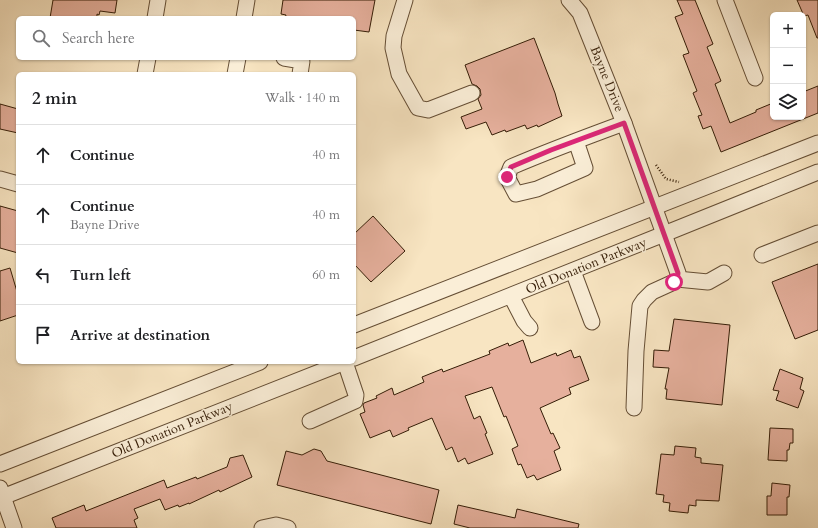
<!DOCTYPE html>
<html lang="en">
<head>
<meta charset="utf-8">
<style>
	body { margin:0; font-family:Cardo,serif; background:#f6f6f6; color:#202124 }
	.controls { position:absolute; right:12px; top:12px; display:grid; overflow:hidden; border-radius:6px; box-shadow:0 1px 3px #0004 }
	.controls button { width:36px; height:36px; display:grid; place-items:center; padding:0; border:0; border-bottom:1px solid #e0e0e0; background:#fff; color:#202124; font:20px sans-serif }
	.stop { position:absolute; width:12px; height:12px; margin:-9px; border:3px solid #db2777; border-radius:50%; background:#fff }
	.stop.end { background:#db2777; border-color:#fff; box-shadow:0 1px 4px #0008 }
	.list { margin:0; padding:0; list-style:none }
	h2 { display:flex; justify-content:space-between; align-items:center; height:52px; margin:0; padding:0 16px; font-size:17px }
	h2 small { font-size:13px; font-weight:400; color:#757577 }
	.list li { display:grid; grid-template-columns:26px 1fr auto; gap:12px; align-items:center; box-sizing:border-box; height:60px; padding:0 16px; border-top:1px solid #e0e0e0 }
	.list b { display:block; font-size:15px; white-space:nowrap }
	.list p { margin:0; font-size:13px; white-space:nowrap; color:#757577 }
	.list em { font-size:13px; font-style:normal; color:#757577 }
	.icon { flex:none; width:22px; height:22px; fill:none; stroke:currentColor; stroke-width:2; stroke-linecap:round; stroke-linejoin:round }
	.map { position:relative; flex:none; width:818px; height:528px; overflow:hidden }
	.search { position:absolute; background:#fff; box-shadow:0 1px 3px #0004; left:16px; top:16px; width:340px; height:44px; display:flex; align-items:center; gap:10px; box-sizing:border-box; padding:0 14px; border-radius:6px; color:#757577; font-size:15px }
	.panel { position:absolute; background:#fff; box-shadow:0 1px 3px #0004; left:16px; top:72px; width:340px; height:292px; border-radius:6px }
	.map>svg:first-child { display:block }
	.building { fill:#e6b09d; stroke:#341c06 }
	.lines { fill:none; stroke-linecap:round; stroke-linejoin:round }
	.minor-casing { stroke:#654e35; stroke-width:17 }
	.path { stroke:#341c06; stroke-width:2.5; stroke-dasharray:1 2; stroke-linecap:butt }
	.minor { stroke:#faeed7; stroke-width:15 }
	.route { stroke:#db2777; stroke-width:5 }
	.labels { text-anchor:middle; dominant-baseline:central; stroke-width:3; stroke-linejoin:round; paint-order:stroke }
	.street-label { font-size:13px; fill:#341c06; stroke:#faeed7 }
</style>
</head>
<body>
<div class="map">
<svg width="818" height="528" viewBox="0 0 818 528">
	<rect width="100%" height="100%" fill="#f8e5c2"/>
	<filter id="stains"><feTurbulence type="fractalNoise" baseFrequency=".005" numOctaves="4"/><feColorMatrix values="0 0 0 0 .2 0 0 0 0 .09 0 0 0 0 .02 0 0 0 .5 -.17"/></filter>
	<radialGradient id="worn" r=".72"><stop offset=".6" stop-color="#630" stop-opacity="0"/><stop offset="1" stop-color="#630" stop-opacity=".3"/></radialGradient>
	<g class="building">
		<polygon points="53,0 117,0 115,13 100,11 99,15 97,14 97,18 50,18"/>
		<polygon points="283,0 375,0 369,32 354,30 354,18 285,18 286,15 281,14"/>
		<polygon points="677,0 695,0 713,44 707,47 721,81 715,84 730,123 756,112 756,110 773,103 773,117 803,117 803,92 818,86 818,113 721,152 711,126 703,129 698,116 702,115 693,93 697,91 683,55 689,53 675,17 683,14"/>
		<polygon points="797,0 818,0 818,38 817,38 808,15 804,16"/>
		<polygon points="534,38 555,93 558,104 562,116 538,127 537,125 527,129 525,125 506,132 505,130 492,135 486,122 466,129 461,117 482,109 478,99 481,95 480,89 477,86 472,84 465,65"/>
		<polygon points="0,104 18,109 18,133 0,129"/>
		<polygon points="0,206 18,211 18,253 0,248"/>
		<polygon points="373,216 405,251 371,282 354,264 354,234"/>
		<polygon points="818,264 818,330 795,339 772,282"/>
		<polygon points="10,268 18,295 18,315 0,321 0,271"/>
		<polygon points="674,319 730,325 722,405 666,399 667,389 665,389 669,368 653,367 654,350 669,351"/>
		<polygon points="523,340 531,363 556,353 557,356 571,350 574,358 580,356 589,380 569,388 571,394 540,408 551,434 553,433 560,448 554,451 561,470 537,480 534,475 527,478 521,464 518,465 512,449 518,446 506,416 504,417 492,387 465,396 474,419 480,416 487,433 485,434 493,454 468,464 465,458 458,462 452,447 446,450 432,418 408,428 409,430 393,437 390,430 370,438 360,414 365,412 363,405 364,403 377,398 376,396 392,388 394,395 424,382 422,377 442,369 443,372 490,354 489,351 508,343 509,346"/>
		<polygon points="780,369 803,378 800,389 804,391 798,408 776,400 779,391 773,390"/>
		<polygon points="770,428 793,429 793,443 790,443 789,450 787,450 787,461 768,460"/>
		<polygon points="675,446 696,448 695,457 701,458 701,463 723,465 719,501 696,500 696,506 689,505 688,513 669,511 670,503 663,502 664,495 656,494 661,454 674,455"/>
		<polygon points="314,449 321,451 327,461 439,490 431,524 277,485 286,451 302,455"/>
		<polygon points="243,455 252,477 220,492 219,490 189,504 189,503 179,507 178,505 165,510 160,499 134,509 138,518 134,520 137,528 56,528 52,518 84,505 86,511 164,480 167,488 196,477 197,479 227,467 230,458"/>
		<polygon points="772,483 790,485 789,497 787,497 787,515 767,515 767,496 771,496"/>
		<polygon points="458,505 515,518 517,509 579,524 578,528 470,528 454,524"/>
	</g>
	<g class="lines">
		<defs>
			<g id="minor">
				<polyline points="405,0 394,36 393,48 399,74 418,108 428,110 472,93"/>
				<polyline points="569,0 580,13 624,123 678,273 677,279 674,282 652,292 644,300 640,306 636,351 634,408"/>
				<polyline points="725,0 755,78"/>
				<polyline points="155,18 158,0"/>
				<polyline points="244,18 247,0"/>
				<polyline points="284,58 302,61 300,74"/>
				<polyline points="145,74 148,58"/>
				<polyline points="235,74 238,58"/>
				<path d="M576,141L585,168L537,189L516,194L507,177L511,167C548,151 586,137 624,123"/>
				<polyline points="0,179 18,184"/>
				<polyline points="762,255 818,233"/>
				<polyline points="573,271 592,322"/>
				<polyline points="677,279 708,282 724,273"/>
				<polyline points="511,296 524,321 530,328"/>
				<polyline points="354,325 818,143"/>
				<polyline points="354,358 664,234 818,172"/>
				<polyline points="310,421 355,401 356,395 345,362"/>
				<polyline points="0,464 260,362"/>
				<polyline points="0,488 14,528"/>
				<polyline points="0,498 345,362"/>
				<polyline points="262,528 276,525 288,528"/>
			</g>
		</defs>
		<use href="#minor" class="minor-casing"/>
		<polyline class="path" points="656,165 666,179 679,182"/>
		<use href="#minor" class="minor"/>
	</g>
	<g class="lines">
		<polyline class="route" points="507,177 511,167 551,150 624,123 678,273 677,279 674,282"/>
	</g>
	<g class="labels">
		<g class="street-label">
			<text transform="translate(607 79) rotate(68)">Bayne Drive</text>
			<text transform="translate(586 266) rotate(-22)">Old Donation Parkway</text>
			<text transform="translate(172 430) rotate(-22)">Old Donation Parkway</text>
		</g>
	</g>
	<rect width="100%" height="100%" filter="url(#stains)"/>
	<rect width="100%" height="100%" fill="url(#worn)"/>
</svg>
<div class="controls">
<button>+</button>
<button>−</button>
<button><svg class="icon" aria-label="layers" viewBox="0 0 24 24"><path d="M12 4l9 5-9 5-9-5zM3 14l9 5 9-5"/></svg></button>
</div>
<div class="stop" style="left:674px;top:282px"></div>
<div class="stop end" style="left:507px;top:177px"></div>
<div class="search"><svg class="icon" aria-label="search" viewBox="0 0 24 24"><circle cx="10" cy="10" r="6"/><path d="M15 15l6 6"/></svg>Search here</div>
<section class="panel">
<h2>2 min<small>Walk · 140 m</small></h2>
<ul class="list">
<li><svg class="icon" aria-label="ahead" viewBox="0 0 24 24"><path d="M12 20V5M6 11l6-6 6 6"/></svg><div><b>Continue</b></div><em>40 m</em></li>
<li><svg class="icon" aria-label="ahead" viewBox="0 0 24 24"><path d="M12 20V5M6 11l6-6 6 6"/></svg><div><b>Continue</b><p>Bayne Drive</p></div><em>40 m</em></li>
<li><svg class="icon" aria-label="left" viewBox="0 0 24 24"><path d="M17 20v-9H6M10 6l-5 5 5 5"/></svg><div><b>Turn left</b></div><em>60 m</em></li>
<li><svg class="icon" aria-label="arrive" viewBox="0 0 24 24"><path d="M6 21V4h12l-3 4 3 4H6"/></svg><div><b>Arrive at destination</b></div></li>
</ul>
</section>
</div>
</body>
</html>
